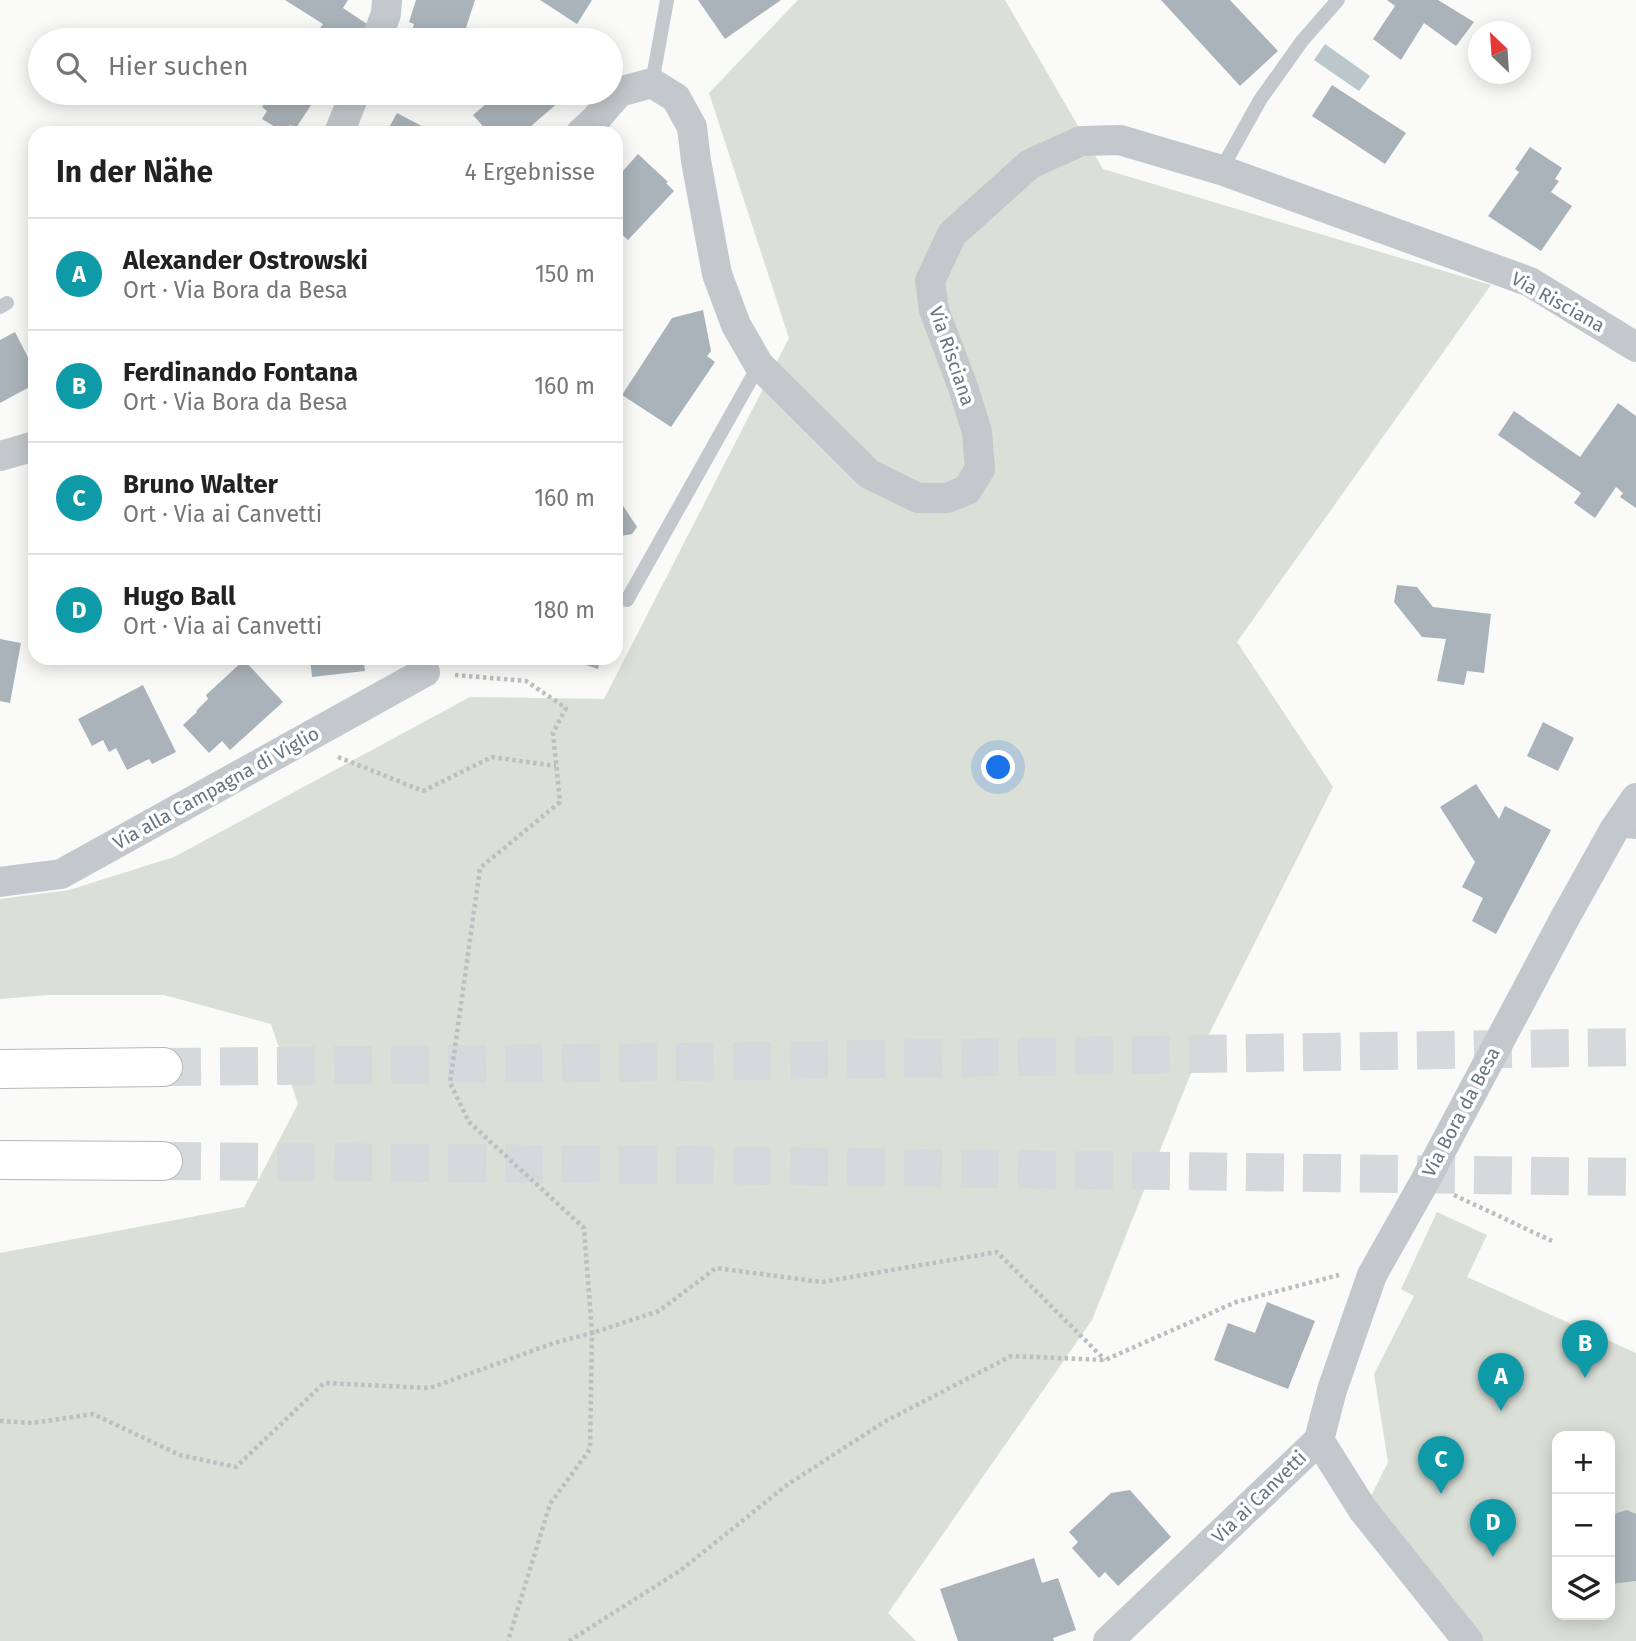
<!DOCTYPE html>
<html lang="de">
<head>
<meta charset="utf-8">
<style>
	body { margin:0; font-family:"Fira Sans",sans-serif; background:#f6f6f6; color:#222 }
	.controls { position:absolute; right:21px; bottom:21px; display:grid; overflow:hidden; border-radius:14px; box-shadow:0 4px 18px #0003 }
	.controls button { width:63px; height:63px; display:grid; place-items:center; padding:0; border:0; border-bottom:2px solid #e0e0e0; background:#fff; color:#222; font:35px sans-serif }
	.compass { position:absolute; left:1468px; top:21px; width:63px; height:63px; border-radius:50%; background:#fff; box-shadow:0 4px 18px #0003; rotate:335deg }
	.you { position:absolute; left:999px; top:768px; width:24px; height:24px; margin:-18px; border:5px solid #fff; border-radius:50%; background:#1a73e8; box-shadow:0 0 0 10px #1a73e833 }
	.badge { display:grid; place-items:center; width:46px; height:46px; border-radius:50%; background:#7c3aed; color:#fff; font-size:23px; font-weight:700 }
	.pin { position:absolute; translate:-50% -58px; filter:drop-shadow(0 2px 4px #0008) }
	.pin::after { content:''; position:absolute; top:37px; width:24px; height:21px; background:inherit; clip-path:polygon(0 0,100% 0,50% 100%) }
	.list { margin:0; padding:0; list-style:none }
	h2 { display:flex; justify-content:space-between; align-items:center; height:91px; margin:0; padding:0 28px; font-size:30px }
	h2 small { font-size:23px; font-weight:400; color:#767676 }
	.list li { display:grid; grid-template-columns:46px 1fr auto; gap:21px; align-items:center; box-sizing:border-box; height:112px; padding:0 28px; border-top:2px solid #e0e0e0 }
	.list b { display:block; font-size:26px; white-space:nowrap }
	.list p { margin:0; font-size:23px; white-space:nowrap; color:#767676 }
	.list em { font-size:23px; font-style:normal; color:#767676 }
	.icon { flex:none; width:38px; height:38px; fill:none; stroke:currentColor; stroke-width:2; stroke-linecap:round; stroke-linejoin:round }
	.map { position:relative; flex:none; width:1636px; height:1641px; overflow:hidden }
	.search { position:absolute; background:#fff; box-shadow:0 4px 18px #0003; left:28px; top:28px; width:595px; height:77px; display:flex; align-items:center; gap:18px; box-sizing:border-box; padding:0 24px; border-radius:38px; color:#767676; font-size:26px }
	.panel { position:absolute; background:#fff; box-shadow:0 4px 18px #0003; left:28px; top:126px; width:595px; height:539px; border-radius:21px }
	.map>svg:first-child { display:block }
	.green { fill:#dadfd7; fill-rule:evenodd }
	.water { fill:#bbc7cb }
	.building { fill:#aab3b9 }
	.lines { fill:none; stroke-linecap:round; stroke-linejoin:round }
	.highway-tunnel { stroke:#d5d9db; stroke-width:38; stroke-dasharray:38 19; stroke-linecap:butt }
	.highway-casing { stroke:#b4b9bd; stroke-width:40 }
	.path { stroke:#bbbfc2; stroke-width:4.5; stroke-dasharray:3.5 3.5; stroke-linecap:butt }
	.lane { stroke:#c3c8cc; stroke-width:14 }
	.street { stroke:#c3c8cc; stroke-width:30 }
	.highway { stroke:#fff; stroke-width:38 }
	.labels { text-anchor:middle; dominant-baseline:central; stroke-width:7; stroke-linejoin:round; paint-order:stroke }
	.street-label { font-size:19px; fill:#657683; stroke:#fff }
</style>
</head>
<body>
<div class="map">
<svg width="1636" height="1641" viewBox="0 0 1636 1641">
	<rect width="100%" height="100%" fill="#fafaf8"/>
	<g class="green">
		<polygon points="798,0 1005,0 1103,169 1491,285 1237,642 1333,787 1197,1058 1092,1320 888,1613 916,1641 0,1641 0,1253 244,1207 298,1104 271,1024 164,995 48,995 0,999 0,899 69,890 174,857 470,697 604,699 789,338 709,93"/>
		<path d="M1437,1212L1487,1235L1467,1277L1636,1353V1641H1481L1369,1500L1388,1462L1374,1374L1414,1296L1401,1289ZM1557,1436H1610V1615H1557Z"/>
	</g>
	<polygon class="water" points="1325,44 1370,76 1359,91 1314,60"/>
	<g class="building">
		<polygon points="285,0 348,0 343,8 370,26 360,40 318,40 319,38 315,35 323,24"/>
		<polygon points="416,0 475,0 462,40 409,40 414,24 409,22"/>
		<polygon points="540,0 592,0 577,24"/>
		<polygon points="698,0 781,0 725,39"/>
		<polygon points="1161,0 1230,0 1278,51 1240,86"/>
		<polygon points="1387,0 1438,0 1474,22 1456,46 1424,23 1401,60 1373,39 1395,6"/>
		<polygon points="1332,85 1406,133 1385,164 1312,116"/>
		<polygon points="271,93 319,93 296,128 290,125 285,133 262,119 267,111 262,107"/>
		<polygon points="499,93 565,93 567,95 523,133 489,133 473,115"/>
		<polygon points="397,113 435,133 386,133"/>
		<polygon points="1530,147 1562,168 1555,179 1559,181 1551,192 1572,206 1541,251 1488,216 1519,172 1515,169"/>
		<polygon points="638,154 668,182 666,183 674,191 628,240 616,229 616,174 620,170 622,172"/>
		<polygon points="703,310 711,351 707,356 715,362 671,427 622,395 672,318"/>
		<polygon points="15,332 35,371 35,384 0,403 0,340"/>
		<polygon points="1618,403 1636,416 1636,508 1620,497 1623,493 1616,487 1595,518 1574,503 1581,493 1498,435 1514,411 1580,457"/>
		<polygon points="616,495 637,527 632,534 616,537"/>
		<polygon points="1397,585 1417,587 1433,607 1491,614 1484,673 1467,671 1464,685 1437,681 1446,639 1422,637 1394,602"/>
		<polygon points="0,639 21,643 10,703 0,701"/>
		<polygon points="310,658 380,658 380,661 364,663 365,671 312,677"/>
		<polygon points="565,658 601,658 598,669"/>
		<polygon points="244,660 283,702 230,750 222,741 209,753 183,725 197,712 196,711 208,699 206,695"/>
		<polygon points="143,685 176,752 152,764 149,759 127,770 116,748 109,752 103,740 92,746 78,719"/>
		<polygon points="1543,722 1574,738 1558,771 1527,756"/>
		<polygon points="1476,784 1499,819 1505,806 1551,830 1496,934 1472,921 1483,898 1462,887 1475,862 1440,807"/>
		<polygon points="1267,1302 1315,1321 1288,1389 1214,1360 1228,1323 1255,1333"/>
		<polygon points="1130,1490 1171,1537 1118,1586 1105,1572 1099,1578 1072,1548 1078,1542 1069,1532 1111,1493"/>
		<polygon points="1627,1510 1636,1514 1636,1581 1610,1584 1610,1520 1617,1513"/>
		<polygon points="1034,1558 1042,1583 1058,1578 1076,1630 1053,1638 1054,1641 958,1641 940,1589"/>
	</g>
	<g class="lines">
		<g class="highway-tunnel">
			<polyline points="163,1067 688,1062 1636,1047"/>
			<polyline points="163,1161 691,1165 1636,1177"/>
		</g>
		<defs>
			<g id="highway">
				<polyline points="0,1069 163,1067"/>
				<polyline points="0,1160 163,1161"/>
			</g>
		</defs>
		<use href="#highway" class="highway-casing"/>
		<g class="path">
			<polyline points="455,675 526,681 566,708 553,733 560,802 480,868 450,1083 469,1122 584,1228 592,1333 659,1311 716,1268 822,1282 997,1252 1105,1360"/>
			<polyline points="338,757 423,791 492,757 556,766"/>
			<polyline points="1454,1195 1552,1241"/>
			<polyline points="0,1421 32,1423 93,1414 180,1455 236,1467 324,1383 430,1388 554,1343 592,1333 590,1449 550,1504 508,1641"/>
			<polyline points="569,1641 681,1570 787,1485 884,1422 1011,1356 1105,1360 1236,1302 1339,1275"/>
		</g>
		<g class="lane">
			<polyline points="652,83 667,0"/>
			<polyline points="1221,170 1260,100 1302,41 1338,0"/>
			<polyline points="0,307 7,303"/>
			<polyline points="627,600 759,365"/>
			<polyline points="1614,830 1636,832"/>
		</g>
		<g class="street">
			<polyline points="376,40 386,14 387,0"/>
			<polyline points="339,133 355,93"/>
			<polyline points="581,133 595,120 619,92 652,83 676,98 692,127 696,161 717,274 736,325 759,365 869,474 918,498 947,498 967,490 980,469 977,432 964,390 934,310 930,281 952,234 1030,164 1081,141 1120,140 1221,170 1530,282 1636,347"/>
			<polyline points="0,456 35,446"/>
			<polyline points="0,882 61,874 425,672"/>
			<polyline points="1319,1440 1332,1390 1372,1275 1425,1181 1566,916 1614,830 1636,798"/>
			<polyline points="1319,1440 1363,1510 1468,1641"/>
			<polyline points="1108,1641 1319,1440"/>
		</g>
		<use href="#highway" class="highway"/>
	</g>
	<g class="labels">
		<g class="street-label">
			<text transform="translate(1558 302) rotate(29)">Via Risciana</text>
			<text transform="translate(952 356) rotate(71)">Via Risciana</text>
			<text transform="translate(216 788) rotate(-29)">Via alla Campagna di Viglio</text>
			<text transform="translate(1461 1112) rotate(-62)">Via Bora da Besa</text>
			<text transform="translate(1259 1497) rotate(-44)">Via ai Canvetti</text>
		</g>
	</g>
</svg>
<div class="controls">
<button>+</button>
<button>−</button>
<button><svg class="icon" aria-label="layers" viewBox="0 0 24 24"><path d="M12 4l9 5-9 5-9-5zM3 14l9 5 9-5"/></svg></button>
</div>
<svg class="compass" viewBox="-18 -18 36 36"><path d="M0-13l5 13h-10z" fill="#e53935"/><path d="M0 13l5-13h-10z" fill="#767676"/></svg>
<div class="you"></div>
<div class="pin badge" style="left:1501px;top:1411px;background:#0f9aa8">A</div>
<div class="pin badge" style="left:1585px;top:1378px;background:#0f9aa8">B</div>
<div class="pin badge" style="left:1441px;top:1494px;background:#0f9aa8">C</div>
<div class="pin badge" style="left:1493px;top:1557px;background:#0f9aa8">D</div>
<div class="search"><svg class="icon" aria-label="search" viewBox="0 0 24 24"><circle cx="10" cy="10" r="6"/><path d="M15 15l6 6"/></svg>Hier suchen</div>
<section class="panel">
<h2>In der Nähe<small>4 Ergebnisse</small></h2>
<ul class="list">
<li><span class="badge" style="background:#0f9aa8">A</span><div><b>Alexander Ostrowski</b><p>Ort · Via Bora da Besa</p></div><em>150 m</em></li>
<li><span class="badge" style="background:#0f9aa8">B</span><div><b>Ferdinando Fontana</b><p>Ort · Via Bora da Besa</p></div><em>160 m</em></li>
<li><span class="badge" style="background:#0f9aa8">C</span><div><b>Bruno Walter</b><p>Ort · Via ai Canvetti</p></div><em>160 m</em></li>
<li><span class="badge" style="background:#0f9aa8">D</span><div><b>Hugo Ball</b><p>Ort · Via ai Canvetti</p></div><em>180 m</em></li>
</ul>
</section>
</div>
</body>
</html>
